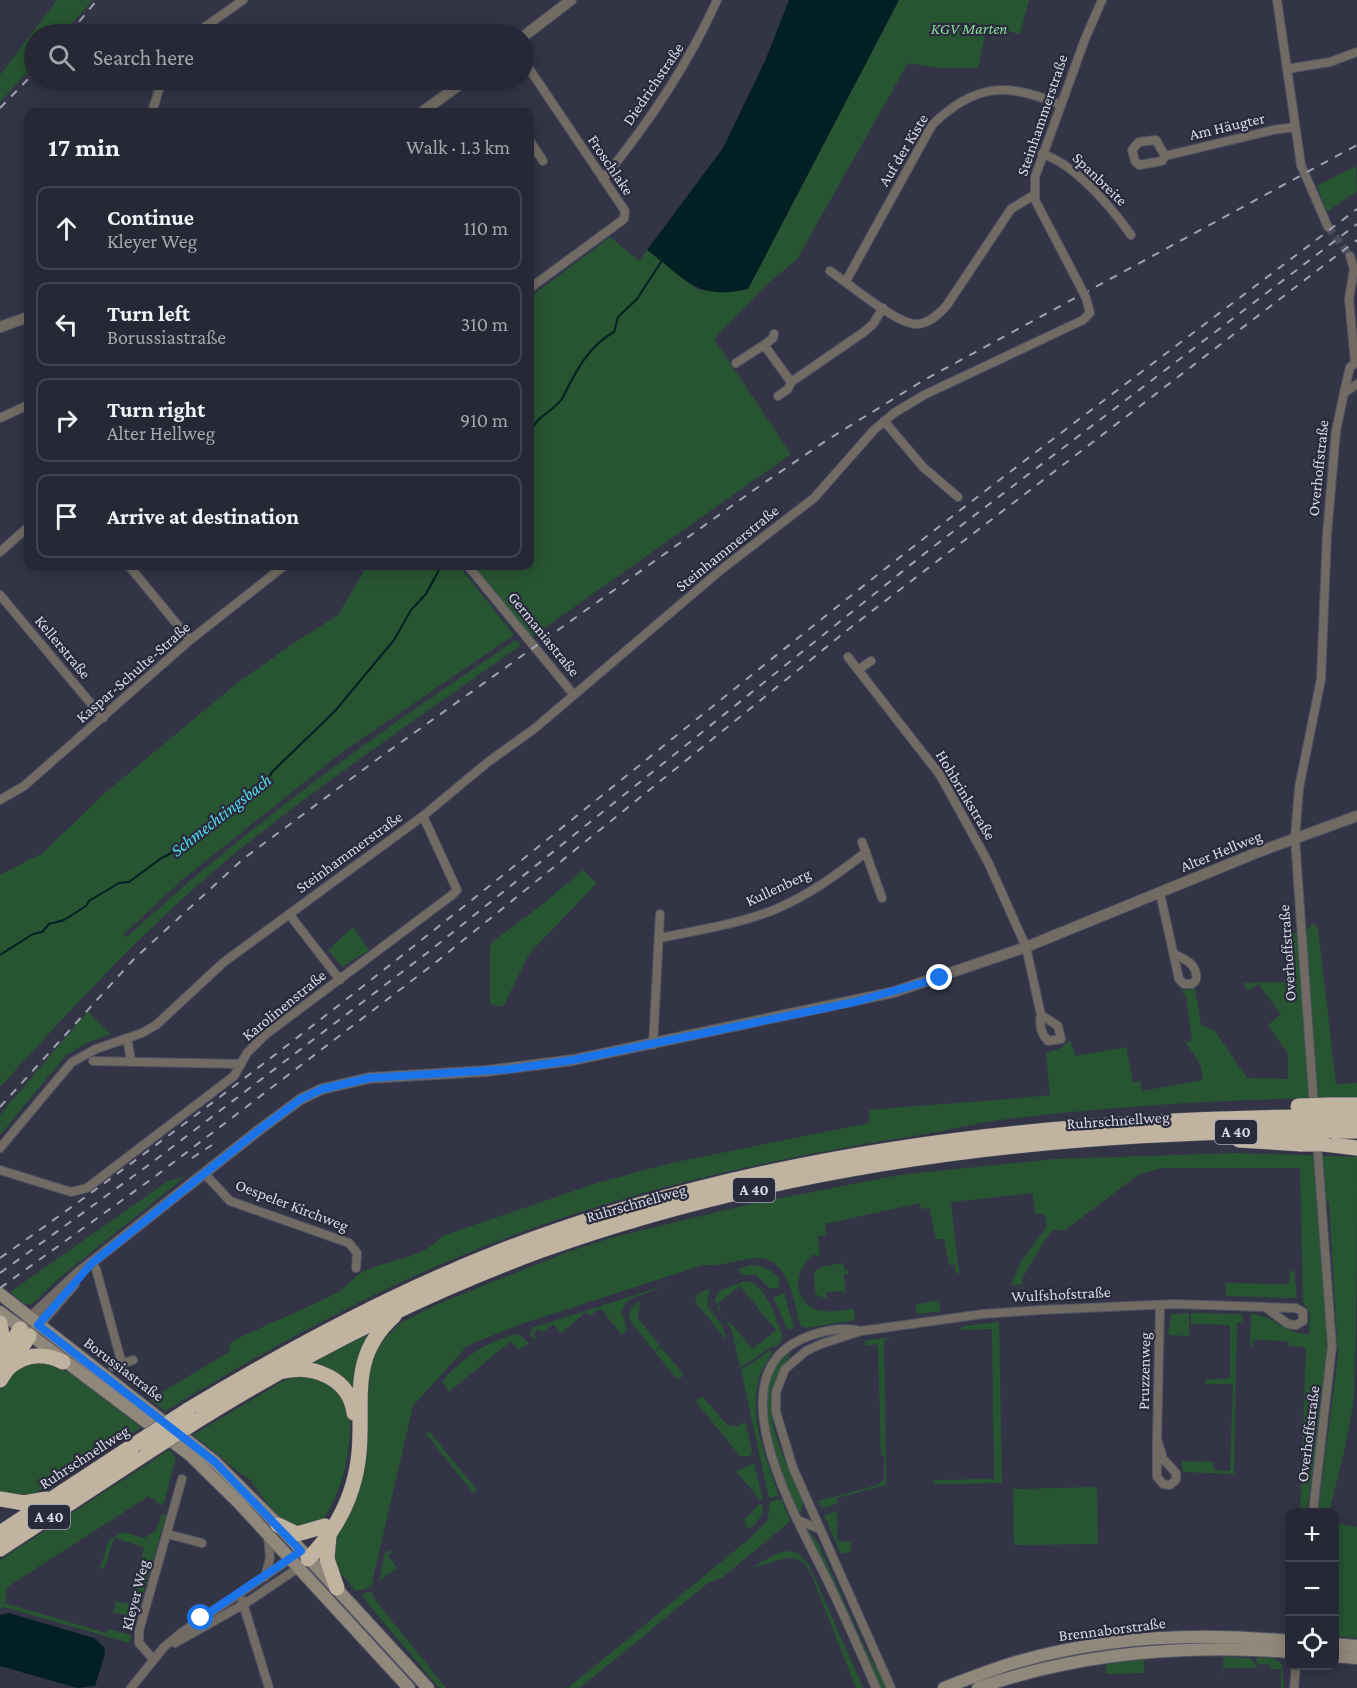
<!DOCTYPE html>
<html lang="en">
<head>
<meta charset="utf-8">
<style>
	body { margin:0; font-family:"Crimson Pro",serif; background:#2e303d; color:#f1f3f6 }
	.controls { position:absolute; right:18px; bottom:18px; display:grid; overflow:hidden; border-radius:12px; box-shadow:0 3px 15px #0003 }
	.controls button { width:54px; height:54px; display:grid; place-items:center; padding:0; border:0; border-bottom:2px solid #424450; background:#262835; color:#f1f3f6; font:30px sans-serif }
	.stop { position:absolute; width:18px; height:18px; margin:-14px; border:4px solid #1a73e8; border-radius:50%; background:#fff }
	.stop.end { background:#1a73e8; border-color:#fff; box-shadow:0 2px 6px #0008 }
	.list { margin:0; padding:0; list-style:none }
	h2 { display:flex; justify-content:space-between; align-items:center; height:78px; margin:0; padding:0 24px; font-size:26px }
	h2 small { font-size:20px; font-weight:400; color:#a4a6ad }
	.list li { display:grid; grid-template-columns:39px 1fr auto; gap:18px; align-items:center; box-sizing:border-box; height:84px; margin:0 12px 12px; padding:0 12px; border:2px solid #424450; border-radius:12px }
	.list b { display:block; font-size:22px; white-space:nowrap }
	.list p { margin:0; font-size:20px; white-space:nowrap; color:#a4a6ad }
	.list em { font-size:20px; font-style:normal; color:#a4a6ad }
	.icon { flex:none; width:33px; height:33px; fill:none; stroke:currentColor; stroke-width:2; stroke-linecap:round; stroke-linejoin:round }
	.map { position:relative; flex:none; width:1357px; height:1688px; overflow:hidden }
	.search { position:absolute; background:#262835; box-shadow:0 3px 15px #0003; left:24px; top:24px; width:510px; height:66px; display:flex; align-items:center; gap:15px; box-sizing:border-box; padding:0 21px; border-radius:33px; color:#a4a6ad; font-size:22px }
	.panel { position:absolute; background:#262835; box-shadow:0 3px 15px #0003; left:24px; top:108px; width:510px; height:462px; border-radius:12px }
	.map>svg:first-child { display:block }
	.green { fill:#275532 }
	.water { fill:#022023 }
	.lines { fill:none; stroke-linecap:round; stroke-linejoin:round }
	.stream { stroke:#022023; stroke-width:2 }
	.minor-tunnel { stroke:#4c4e5f; stroke-width:8; stroke-dasharray:8 4; stroke-linecap:butt }
	.minor-casing { stroke:#515364; stroke-width:10 }
	.tertiary-casing { stroke:#515364; stroke-width:12 }
	.secondary-casing { stroke:#515364; stroke-width:14 }
	.motorway-casing { stroke:#515364; stroke-width:16 }
	.minor { stroke:#716b63; stroke-width:8 }
	.tertiary { stroke:#716b63; stroke-width:10 }
	.secondary { stroke:#91887c; stroke-width:12 }
	.motorway { stroke:#c0b39f; stroke-width:15 }
	.rail { stroke:#a0a2b0; stroke-width:2; stroke-dasharray:8 8; stroke-linecap:butt }
	.minor-bridge-casing { stroke:#515364; stroke-width:10; stroke-linecap:butt }
	.motorway-bridge-casing { stroke:#515364; stroke-width:16; stroke-linecap:butt }
	.minor-bridge { stroke:#716b63; stroke-width:8 }
	.motorway-bridge { stroke:#c0b39f; stroke-width:15 }
	.route { stroke:#1a73e8; stroke-width:8 }
	.labels { text-anchor:middle; dominant-baseline:central; stroke-width:4.5; stroke-linejoin:round; paint-order:stroke }
	.shield { fill:#292b3c; stroke:#a4a6b3; stroke-width:1.5 }
	.shield-label { font-size:15px; font-weight:bold; fill:#d9dae6 }
	.park-label { font-size:16px; font-style:italic; fill:#87d797; stroke:#292b3c }
	.street-label { font-size:16px; fill:#d9dae6; stroke:#292b3c }
	.water-label { font-size:18px; font-style:italic; fill:#4fdae8; stroke:#292b3c }
</style>
</head>
<body>
<div class="map">
<svg width="1357" height="1688" viewBox="0 0 1357 1688">
	<rect width="100%" height="100%" fill="#333547"/>
	<g class="green">
		<polygon points="57,0 93,0 62,34 34,34 34,65 0,102 0,75"/>
		<polygon points="899,0 1029,0 1020,34 987,26 978,68 938,68 908,63 797,259 764,287 714,339 791,454 529,639 468,566 530,566 530,353 533,347 530,342 530,297 610,237 639,261 647,250 698,290 748,289"/>
		<polygon points="1356,166 1357,191 1327,212 1317,186"/>
		<path d="M367,566H459L514,635L341,753L182,880L123,935L127,937C248,825 380,731 516,640L521,645C423,715 321,783 228,859C145,928 72,1008 0,1087V875L43,853L105,793L236,684L291,645L338,615Z"/>
		<polygon points="583,870 597,883 529,954 503,1007 490,1004 490,946 493,941 538,908"/>
		<path d="M1312,923L1318,928L1336,1084L1357,1083V1097C1240,1099 1116,1105 1000,1120C975,1123 951,1130 926,1134C764,1159 604,1195 453,1259C353,1301 258,1355 165,1411L150,1399L229,1352L231,1342C267,1324 304,1310 340,1291C349,1286 355,1275 364,1271C391,1259 422,1259 442,1236L597,1183L671,1163L869,1123V1110C930,1104 990,1102 1050,1095L1046,1053L1061,1048L1070,1040L1075,1056L1126,1047L1133,1082L1140,1081L1142,1091L1203,1080L1201,1066L1187,1044V1042L1192,1041L1186,996L1182,992L1184,990L1195,988L1201,1025L1215,1031L1247,1078L1288,1079V1054L1268,1025L1281,1014L1258,984L1248,991L1243,983L1289,982L1287,934L1306,932Z"/>
		<polygon points="353,927 369,950 342,967 328,950"/>
		<polygon points="88,1011 110,1034 87,1043 66,1055 0,1135 0,1115"/>
		<path d="M1236,1153L1357,1157C1357,1236 1357,1317 1354,1396C1349,1435 1339,1474 1329,1512H1318L1338,1356L1329,1202L1318,1203L1326,1308L1327,1367L1307,1512H1300L1306,1347L1289,1346L1288,1341L1253,1340V1346H1250L1251,1314C1278,1316 1281,1333 1309,1334L1310,1314L1303,1302L1300,1168H1162L1138,1175L1065,1230H1053L1046,1238L1023,1277L1022,1284L1011,1285L1021,1261L1047,1226L1045,1214H1035L1033,1193L951,1202L959,1274H956L955,1265H949L944,1239H936L929,1208L921,1209L920,1203L825,1224L826,1234L817,1237L820,1250L818,1257L813,1254C796,1268 790,1299 815,1309C826,1314 842,1310 854,1309L855,1320L805,1328L800,1325C793,1298 788,1251 749,1259C731,1262 723,1266 703,1265L518,1325L467,1346L413,1406L371,1587L356,1591L338,1570L331,1546L343,1517L364,1385L379,1344L399,1324L435,1305L565,1253L614,1237L751,1204L899,1175L1056,1159Z"/>
		<polygon points="185,1177 64,1274 32,1304 24,1304 10,1292 168,1181"/>
		<polygon points="843,1263 845,1271 848,1270 849,1273 844,1274 846,1296 843,1291 826,1292 827,1298 818,1296 815,1292 814,1272 821,1267"/>
		<path d="M750,1265C763,1265 772,1269 780,1280L778,1288H769L756,1275H741L738,1269Z"/>
		<polygon points="1294,1269 1297,1298 1226,1296 1226,1283 1289,1284 1290,1273"/>
		<path d="M745,1281C767,1283 774,1316 782,1334V1341L775,1348L773,1346L740,1368L732,1331L725,1317L753,1349L776,1330L740,1286L717,1304L721,1310L719,1311L715,1300L719,1291Z"/>
		<polygon points="673,1283 628,1300 621,1311 627,1329 622,1335 600,1308 590,1316 586,1312 561,1333 553,1324 542,1332 538,1329 533,1333 536,1338 534,1339 530,1335 532,1328"/>
		<polygon points="709,1289 707,1305 722,1326 727,1341 695,1301 697,1294"/>
		<polygon points="784,1293 794,1328 788,1330 773,1298"/>
		<polygon points="939,1300 941,1311 917,1314 915,1305"/>
		<polygon points="638,1302 640,1303 638,1318 660,1346 654,1351 629,1319 630,1310"/>
		<polygon points="1189,1313 1189,1336 1168,1335 1171,1314"/>
		<polygon points="1191,1313 1242,1314 1242,1322 1237,1322 1234,1474 1183,1472 1182,1461 1214,1462 1214,1470 1230,1471 1233,1384 1206,1384 1204,1380 1230,1378 1230,1325 1191,1324"/>
		<polygon points="999,1322 1002,1483 934,1484 933,1480 994,1479 992,1329 959,1330 964,1326"/>
		<polygon points="379,1329 357,1404 304,1367"/>
		<path d="M519,1334L529,1343L518,1350L511,1341L449,1392L442,1381C461,1359 489,1339 519,1334Z"/>
		<polygon points="893,1337 884,1340 886,1482 885,1485 837,1498 837,1504 821,1508 818,1501 878,1485 884,1479 884,1455 881,1455 878,1344 867,1346 864,1341"/>
		<polygon points="661,1347 684,1375 678,1380 655,1352"/>
		<path d="M772,1349C771,1359 760,1370 758,1382C749,1419 767,1461 779,1496L769,1498L741,1370Z"/>
		<path d="M792,1350C787,1363 777,1373 773,1387C764,1423 789,1469 803,1502L801,1512L797,1510C783,1472 750,1405 776,1367C780,1361 787,1355 792,1350Z"/>
		<path d="M40,1361C79,1372 110,1403 141,1428L32,1495L0,1493V1390L20,1364Z"/>
		<path d="M295,1376L324,1378C332,1386 345,1396 348,1406C358,1430 338,1534 302,1528C275,1524 264,1496 250,1480C249,1478 243,1475 240,1473C224,1460 209,1447 193,1435L278,1384Z"/>
		<polygon points="702,1396 727,1425 737,1426 745,1422 752,1450 750,1456 740,1456 696,1402"/>
		<polygon points="429,1431 477,1490 473,1493 426,1434"/>
		<polygon points="169,1450 176,1458 163,1506 149,1496 7,1587 5,1603 106,1633 108,1629 131,1635 129,1643 4,1607 0,1610 0,1560"/>
		<polygon points="754,1463 763,1500 760,1500 736,1471"/>
		<polygon points="1097,1487 1098,1544 1014,1545 1013,1489"/>
		<polygon points="781,1499 790,1520 787,1524 723,1577 708,1583 580,1688 568,1688 755,1534 768,1519 770,1502"/>
		<polygon points="759,1504 763,1504 762,1514 753,1527 747,1528 744,1520"/>
		<polygon points="837,1512 837,1541 851,1542 851,1551 841,1554 824,1515"/>
		<polygon points="162,1514 166,1515 151,1567 140,1564 144,1547 114,1538 104,1569 100,1568 109,1540 123,1532 144,1538 156,1531"/>
		<polygon points="1334,1523 1357,1527 1357,1638 1335,1636"/>
		<polygon points="805,1526 818,1543 864,1646 887,1688 880,1688"/>
		<polygon points="390,1550 392,1552 388,1556 397,1568 379,1581 385,1553"/>
		<path d="M786,1551L798,1553L809,1565L863,1688H856L810,1571C794,1547 776,1564 754,1567L773,1555Z"/>
		<polygon points="139,1567 150,1570 138,1613 129,1616 113,1612 116,1601 129,1604"/>
		<polygon points="371,1591 375,1600 446,1688 439,1688 361,1595"/>
		<polygon points="1224,1657 1251,1658 1257,1668 1222,1668 1220,1688"/>
		<polygon points="1255,1658 1274,1658 1282,1664 1284,1688 1281,1688 1281,1669 1271,1669 1271,1665 1258,1664"/>
		<polygon points="1144,1659 1144,1673 1106,1674 1106,1665 1100,1665"/>
	</g>
	<g class="water">
		<path d="M789,0H899L748,289C696,301 686,279 647,250L723,148L765,61Z"/>
		<polygon points="9,1613 94,1638 104,1647 105,1654 95,1686 77,1688 0,1666 0,1615"/>
	</g>
	<g class="lines">
		<g class="stream">
			<path d="M530,432C538,415 551,413 562,399C575,373 588,346 614,332L618,317L637,299L663,259"/>
			<polyline points="0,955 33,934 42,932 49,924 64,920 86,906 89,901 119,883 129,882 160,859 181,848 219,815 266,783 272,772 335,711 394,640 411,610 426,594 441,566"/>
		</g>
		<polyline class="minor-tunnel" points="1328,227 1350,256"/>
		<defs>
			<g id="minor">
				<polyline points="1277,0 1301,165 1328,227"/>
				<polyline points="195,34 243,0"/>
				<polyline points="524,61 625,211 624,219 530,288"/>
				<polyline points="1287,69 1330,62 1357,52"/>
				<polyline points="152,112 162,80"/>
				<polyline points="530,141 543,161"/>
				<path d="M1042,154C1074,163 1112,208 1131,235"/>
				<polyline points="1165,156 1162,161 1139,165 1135,161 1132,150 1139,142 1156,140 1165,156 1273,130 1295,127"/>
				<path d="M603,179C648,124 688,65 717,0"/>
				<polyline points="1350,256 1354,269 1349,299 1355,362"/>
				<path d="M830,271C848,283 895,323 915,324C928,325 939,314 947,305L1011,209L1034,195"/>
				<path d="M846,281L932,125C975,83 1008,82 1061,105"/>
				<polyline points="1079,284 1035,200 1035,177 1085,39 1102,0"/>
				<polyline points="764,345 773,338 774,334"/>
				<polyline points="1357,362 1350,367 1344,393 1357,384"/>
				<polyline points="736,363 764,345 791,382"/>
				<polyline points="778,396 788,389 791,382 864,332 873,324 883,308"/>
				<polyline points="0,418 28,405"/>
				<polyline points="884,421 923,467 958,497"/>
				<polyline points="0,552 28,527"/>
				<polyline points="129,566 190,640"/>
				<polyline points="468,566 574,695"/>
				<polyline points="0,595 103,718"/>
				<polyline points="848,657 940,775 988,862 1026,947 1041,1015"/>
				<polyline points="858,670 871,661"/>
				<polyline points="0,800 24,786 190,640 284,566"/>
				<polyline points="862,842 882,898"/>
				<path d="M1160,893L1179,979L1184,984H1192L1196,980C1198,964 1186,960 1174,954"/>
				<polyline points="289,914 340,980"/>
				<path d="M660,938C698,930 740,924 776,909C809,895 838,874 866,852"/>
				<path d="M1041,1015L1058,1026L1061,1039L1048,1041C1041,1034 1039,1025 1041,1015Z"/>
				<polyline points="127,1038 131,1061"/>
				<polyline points="653,1045 660,914"/>
				<polyline points="93,1061 241,1064"/>
				<polyline points="1314,1108 1295,838 1299,788 1321,679 1327,534 1336,431 1344,393"/>
				<polyline points="0,1148 72,1062 96,1049 142,1033 156,1025 224,962 423,816 488,762 534,729 722,569 814,498 874,430 894,413 924,395 1083,320 1090,313 1086,298"/>
				<polyline points="0,1170 71,1192 87,1188 234,1076 247,1053 265,1035 452,895 457,890 423,816"/>
				<polyline points="205,1174 230,1201 349,1243 357,1253 356,1268"/>
				<polyline points="92,1263 96,1269 122,1364"/>
				<path d="M860,1331C841,1325 812,1333 794,1343C716,1389 805,1532 831,1588C847,1621 861,1654 876,1688"/>
				<polyline points="113,1367 133,1360"/>
				<polyline points="1157,1439 1160,1305"/>
				<polygon points="1157,1439 1163,1459 1176,1473 1176,1480 1170,1485 1163,1484 1157,1477"/>
				<polyline points="1313,1512 1332,1346 1317,1142"/>
				<polyline points="797,1520 820,1529"/>
				<polyline points="167,1534 202,1543"/>
				<polyline points="265,1577 270,1558 268,1536"/>
				<polyline points="242,1600 269,1688"/>
				<polyline points="175,1643 246,1603 298,1568"/>
				<polyline points="153,1659 139,1643 139,1631 182,1479"/>
				<polyline points="131,1688 164,1647 181,1633 290,1559"/>
				<polyline points="891,1688 793,1468 776,1412 776,1392 785,1369 806,1351 821,1344 861,1331 983,1314 1040,1310 1175,1304 1296,1308 1303,1312 1303,1321 1296,1325 1288,1324 1265,1307"/>
				<polyline points="1294,1688 1296,1666"/>
			</g>
			<g id="tertiary">
				<polyline points="524,36 571,0"/>
				<polyline points="422,112 466,80"/>
				<polyline points="0,327 28,317"/>
				<polyline points="26,1322 77,1274 259,1130 301,1099 322,1089 369,1078 486,1071 573,1060 894,992 1026,947 1261,851 1357,816"/>
				<polyline points="29,1336 74,1284"/>
			</g>
			<g id="secondary">
				<polyline points="0,1294 215,1462 278,1525 428,1688"/>
				<polyline points="0,1312 190,1455 239,1503 409,1688"/>
				<polyline points="1334,1644 1357,1646"/>
				<polyline points="1334,1656 1357,1658"/>
				<path d="M944,1688C967,1679 990,1670 1013,1663C1102,1637 1197,1632 1290,1641"/>
				<path d="M978,1688C1078,1653 1184,1644 1290,1652"/>
			</g>
			<g id="motorway">
				<polyline points="1330,1105 1357,1105"/>
				<polyline points="1331,1117 1357,1117"/>
				<polyline points="1332,1131 1357,1131"/>
				<polyline points="1239,1140 1302,1144"/>
				<polyline points="1324,1144 1357,1148"/>
				<polyline points="0,1323 5,1353"/>
				<polyline points="1,1361 20,1329"/>
				<path d="M6,1370C23,1354 43,1352 63,1362"/>
				<path d="M284,1371C314,1364 350,1379 354,1413"/>
				<polyline points="0,1380 29,1336"/>
				<path d="M188,1410C289,1349 391,1294 501,1251C754,1154 1029,1121 1299,1117"/>
				<path d="M200,1419C308,1352 422,1294 542,1250C783,1164 1046,1132 1301,1131"/>
				<polyline points="0,1499 24,1503 46,1499"/>
				<polyline points="278,1525 297,1534 325,1526"/>
				<polyline points="0,1533 134,1445"/>
				<polyline points="329,1535 327,1559 337,1588"/>
				<polyline points="0,1549 148,1452"/>
				<path d="M308,1559C337,1530 355,1494 359,1453C364,1401 348,1357 394,1316"/>
			</g>
		</defs>
		<use href="#minor" class="minor-casing"/>
		<use href="#tertiary" class="tertiary-casing"/>
		<use href="#secondary" class="secondary-casing"/>
		<use href="#motorway" class="motorway-casing"/>
		<use href="#minor" class="minor"/>
		<use href="#tertiary" class="tertiary"/>
		<use href="#secondary" class="secondary"/>
		<use href="#motorway" class="motorway"/>
		<g class="rail">
			<polyline points="69,34 97,0"/>
			<polyline points="0,108 34,73"/>
			<polyline points="0,1107 134,959 243,859 379,758 761,485 827,440 924,380 1357,145"/>
			<polyline points="192,1158 212,1145"/>
			<path d="M0,1258C296,1050 573,816 857,591C1021,461 1190,336 1357,209"/>
			<polyline points="0,1273 150,1164 427,953 929,550 1357,224"/>
			<polyline points="0,1288 153,1178 435,963 855,624 1357,240"/>
		</g>
		<defs>
			<polyline id="minor-bridge" points="1079,284 1086,298"/>
			<g id="motorway-bridge">
				<polyline points="1298,1106 1330,1105"/>
				<polyline points="1299,1117 1331,1117"/>
				<polyline points="1301,1131 1332,1131"/>
				<polyline points="1302,1144 1324,1144"/>
				<polyline points="134,1445 188,1410"/>
				<polyline points="148,1452 200,1419"/>
			</g>
		</defs>
		<use href="#minor-bridge" class="minor-bridge-casing"/>
		<use href="#motorway-bridge" class="motorway-bridge-casing"/>
		<use href="#minor-bridge" class="minor-bridge"/>
		<use href="#motorway-bridge" class="motorway-bridge"/>
	</g>
	<g class="lines">
		<polyline class="route" points="201,1618 301,1551 215,1462 38,1325 92,1263 259,1130 301,1099 322,1089 369,1078 510,1069 573,1060 854,1002 940,978"/>
	</g>
	<g class="labels">
		<g class="shield">
			<rect x="1215" y="1120" width="42" height="24" rx="4.5"/>
			<rect x="733" y="1178" width="42" height="24" rx="4.5"/>
			<rect x="28" y="1505" width="42" height="24" rx="4.5"/>
		</g>
		<g class="shield-label">
			<text x="1236" y="1132">A 40</text>
			<text x="754" y="1190">A 40</text>
			<text x="49" y="1517">A 40</text>
		</g>
		<g class="park-label">
			<text x="969" y="28">KGV Marten</text>
		</g>
		<g class="street-label">
			<text transform="translate(653 84) rotate(-56)">Diedrichstraße</text>
			<text transform="translate(1042 115) rotate(-71)">Steinhammerstraße</text>
			<text transform="translate(1227 126) rotate(-13)">Am Häugter</text>
			<text transform="translate(903 150) rotate(-59)">Auf der Kiste</text>
			<text transform="translate(611 165) rotate(56)">Froschlake</text>
			<text transform="translate(1100 179) rotate(44)">Spanbreite</text>
			<text transform="translate(1318 468) rotate(-84)">Overhoffstraße</text>
			<text transform="translate(727 548) rotate(-39)">Steinhammerstraße</text>
			<text transform="translate(544 634) rotate(51)">Germaniastraße</text>
			<text transform="translate(63 647) rotate(50)">Kellerstraße</text>
			<text transform="translate(133 672) rotate(-41)">Kaspar-Schulte-Straße</text>
			<text transform="translate(966 795) rotate(59)">Hohbrinkstraße</text>
			<text transform="translate(1221 851) rotate(-22)">Alter Hellweg</text>
			<text transform="translate(349 852) rotate(-36)">Steinhammerstraße</text>
			<text transform="translate(778 887) rotate(-25)">Kullenberg</text>
			<text transform="translate(1287 953) rotate(-94)">Overhoffstraße</text>
			<text transform="translate(284 1005) rotate(-39)">Karolinenstraße</text>
			<text transform="translate(1118 1120) rotate(-4)">Ruhrschnellweg</text>
			<text transform="translate(636 1203) rotate(-16)">Ruhrschnellweg</text>
			<text transform="translate(292 1205) rotate(21)">Oespeler Kirchweg</text>
			<text transform="translate(1061 1294) rotate(-3)">Wulfshofstraße</text>
			<text transform="translate(124 1369) rotate(37)">Borussiastraße</text>
			<text transform="translate(1144 1371) rotate(-89)">Pruzzenweg</text>
			<text transform="translate(1308 1434) rotate(-83)">Overhoffstraße</text>
			<text transform="translate(84 1457) rotate(-33)">Ruhrschnellweg</text>
			<text transform="translate(135 1595) rotate(-76)">Kleyer Weg</text>
			<text transform="translate(1112 1629) rotate(-7)">Brennaborstraße</text>
		</g>
		<g class="water-label">
			<text transform="translate(221 815) rotate(-38)">Schmechtingsbach</text>
		</g>
	</g>
</svg>
<div class="controls">
<button>+</button>
<button>−</button>
<button><svg class="icon" aria-label="locate" viewBox="0 0 24 24"><circle cx="12" cy="12" r="6"/><path d="M12 2v4M12 18v4M2 12h4M18 12h4"/></svg></button>
</div>
<div class="stop" style="left:201px;top:1618px"></div>
<div class="stop end" style="left:940px;top:978px"></div>
<div class="search"><svg class="icon" aria-label="search" viewBox="0 0 24 24"><circle cx="10" cy="10" r="6"/><path d="M15 15l6 6"/></svg>Search here</div>
<section class="panel">
<h2>17 min<small>Walk · 1.3 km</small></h2>
<ul class="list">
<li><svg class="icon" aria-label="ahead" viewBox="0 0 24 24"><path d="M12 20V5M6 11l6-6 6 6"/></svg><div><b>Continue</b><p>Kleyer Weg</p></div><em>110 m</em></li>
<li><svg class="icon" aria-label="left" viewBox="0 0 24 24"><path d="M17 20v-9H6M10 6l-5 5 5 5"/></svg><div><b>Turn left</b><p>Borussiastraße</p></div><em>310 m</em></li>
<li><svg class="icon" aria-label="right" viewBox="0 0 24 24"><path d="M7 20v-9h11M14 6l5 5-5 5"/></svg><div><b>Turn right</b><p>Alter Hellweg</p></div><em>910 m</em></li>
<li><svg class="icon" aria-label="arrive" viewBox="0 0 24 24"><path d="M6 21V4h12l-3 4 3 4H6"/></svg><div><b>Arrive at destination</b></div></li>
</ul>
</section>
</div>
</body>
</html>
